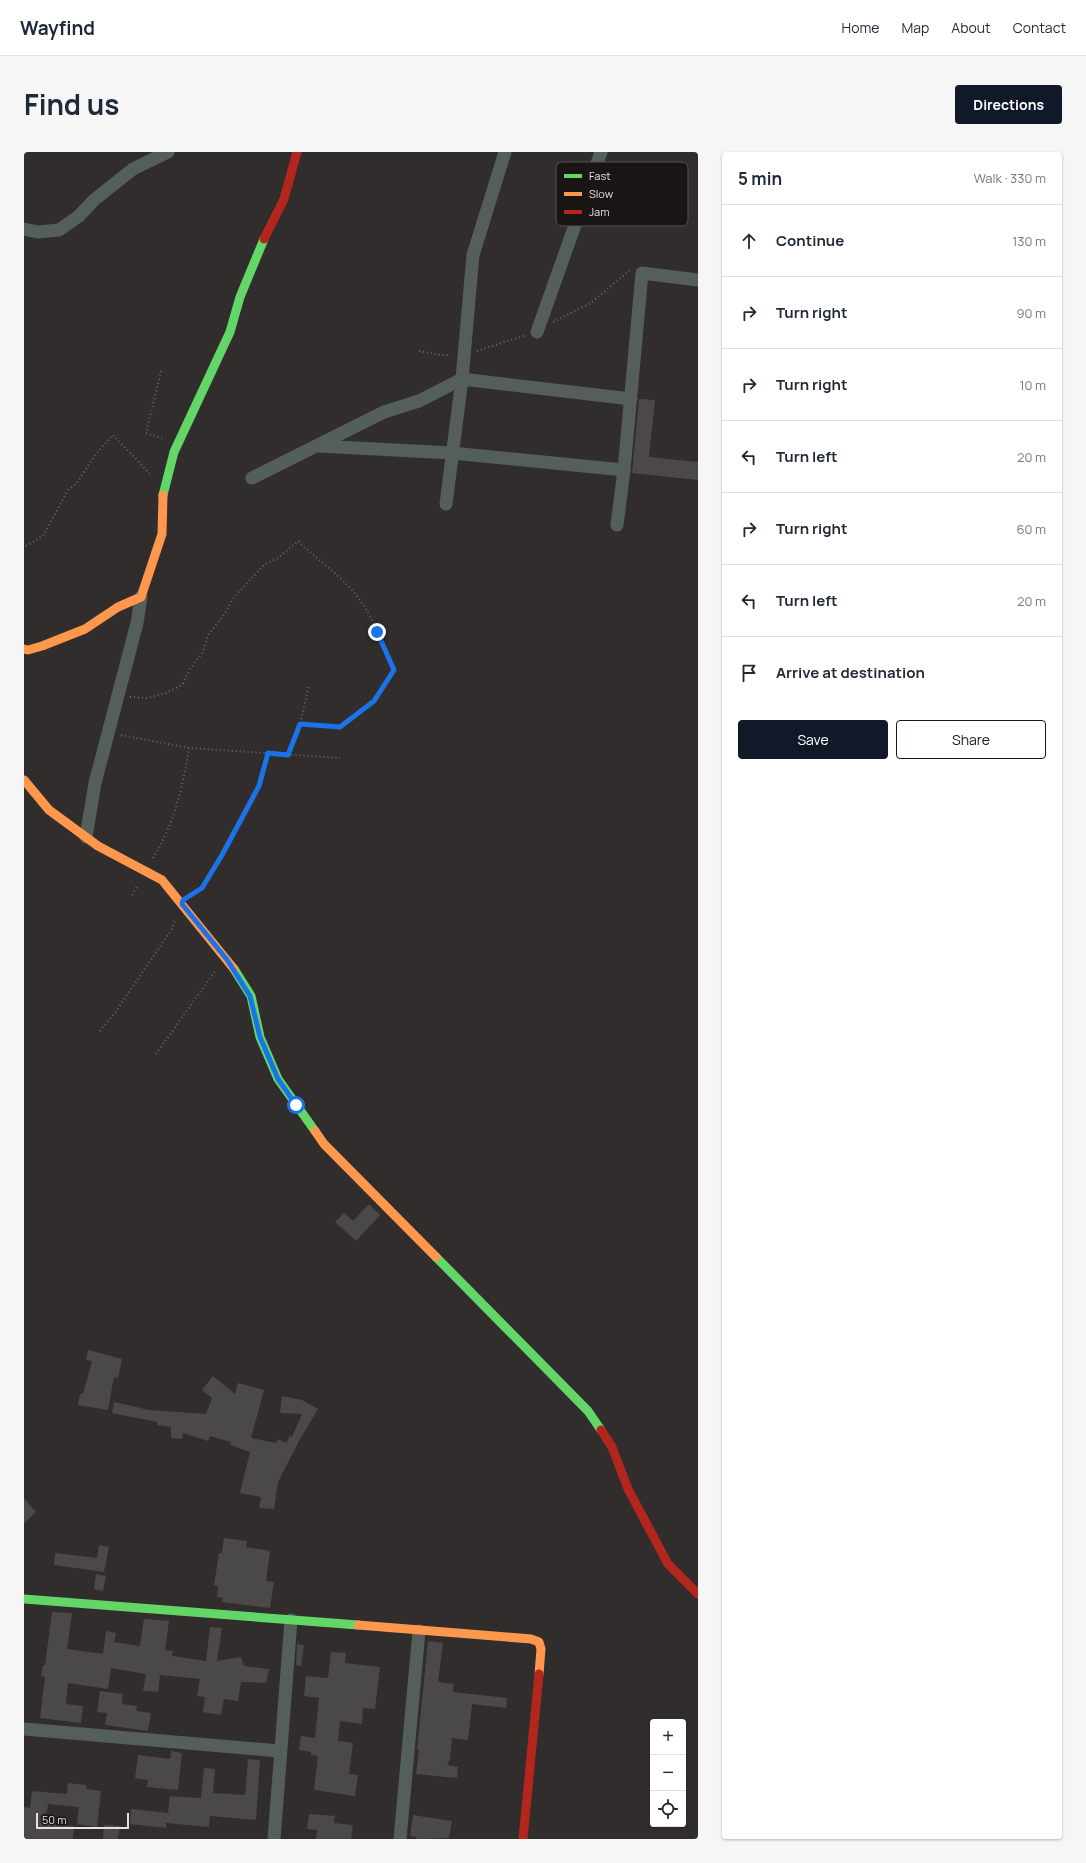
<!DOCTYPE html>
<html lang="en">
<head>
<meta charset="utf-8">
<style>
	body { margin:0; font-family:Manrope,sans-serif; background:#f6f6f7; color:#1f2937 }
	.controls { position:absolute; right:12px; bottom:12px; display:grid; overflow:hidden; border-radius:4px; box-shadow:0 1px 3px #0004 }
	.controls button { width:36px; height:36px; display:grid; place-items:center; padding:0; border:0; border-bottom:1px solid #e0e1e3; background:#fff; color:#1f2937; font:20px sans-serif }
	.scale { position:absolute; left:12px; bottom:10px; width:93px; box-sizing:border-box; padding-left:4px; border:2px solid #e5e0e0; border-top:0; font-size:11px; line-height:14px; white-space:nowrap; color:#e5e0e0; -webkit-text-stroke:3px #181514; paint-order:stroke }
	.stop { position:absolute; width:12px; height:12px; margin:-9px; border:3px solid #1a73e8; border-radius:50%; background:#fff }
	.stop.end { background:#1a73e8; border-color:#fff; box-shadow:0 1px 4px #0008 }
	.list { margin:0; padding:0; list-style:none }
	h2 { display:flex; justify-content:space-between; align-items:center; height:52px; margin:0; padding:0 16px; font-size:17px }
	h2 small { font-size:13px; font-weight:400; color:#747a83 }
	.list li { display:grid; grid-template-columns:26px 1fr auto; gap:12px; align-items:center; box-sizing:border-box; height:72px; padding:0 16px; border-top:1px solid #e0e1e3 }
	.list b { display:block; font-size:15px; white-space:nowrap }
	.list em { font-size:13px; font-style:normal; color:#747a83 }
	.actions { display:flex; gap:8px; padding:12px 16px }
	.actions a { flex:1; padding:9px 0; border:1px solid #111827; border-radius:4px; text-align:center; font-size:14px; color:#111827 }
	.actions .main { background:#111827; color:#fff }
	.icon { flex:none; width:22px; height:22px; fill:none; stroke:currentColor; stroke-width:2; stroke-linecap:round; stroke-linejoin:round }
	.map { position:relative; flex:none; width:674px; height:1687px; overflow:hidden; border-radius:4px }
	header { display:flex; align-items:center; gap:24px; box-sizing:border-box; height:56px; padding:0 20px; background:#fff; border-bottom:1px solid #e0e1e3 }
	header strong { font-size:19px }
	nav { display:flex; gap:22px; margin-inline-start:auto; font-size:14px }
	.intro { display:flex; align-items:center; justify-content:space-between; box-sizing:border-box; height:96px; padding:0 24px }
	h1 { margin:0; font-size:28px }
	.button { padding:10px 18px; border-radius:4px; background:#111827; color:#fff; font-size:14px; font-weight:700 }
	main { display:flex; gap:24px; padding:0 24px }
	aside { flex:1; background:#fff; border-radius:4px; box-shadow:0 1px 3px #0004 }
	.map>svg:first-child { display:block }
	.building { fill:#4b4848 }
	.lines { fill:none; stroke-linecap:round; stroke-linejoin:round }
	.path { stroke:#656967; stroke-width:2; stroke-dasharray:1 3; stroke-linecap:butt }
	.street { stroke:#555f5a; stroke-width:13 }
	.fast { stroke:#63d668; stroke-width:9 }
	.slow { stroke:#ff974d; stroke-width:9 }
	.jam { stroke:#b3261e; stroke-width:9 }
	.route { stroke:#1a73e8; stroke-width:5 }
	.key { fill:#181514; stroke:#565251; stroke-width:1 }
	.key-label { font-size:11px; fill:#e5e0e0 }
</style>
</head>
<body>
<header>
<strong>Wayfind</strong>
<nav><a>Home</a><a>Map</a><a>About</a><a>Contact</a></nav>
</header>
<div class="intro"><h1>Find us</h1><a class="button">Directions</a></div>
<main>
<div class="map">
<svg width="674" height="1687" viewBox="0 0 674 1687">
	<rect width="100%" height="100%" fill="#312d2d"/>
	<g class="building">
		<polygon points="615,247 631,248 625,305 674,310 674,328 608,321"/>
		<polygon points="345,1052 356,1063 332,1089 311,1070 320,1061 329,1069"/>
		<polygon points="64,1198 98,1207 94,1226 90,1225 84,1258 54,1253 56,1242 59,1242 68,1209 62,1208"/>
		<polygon points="189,1224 211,1242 214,1231 240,1238 227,1286 252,1291 254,1287 262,1291 266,1284 268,1285 278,1262 256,1261 258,1244 278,1248 294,1257 275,1289 254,1330 250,1357 235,1356 237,1345 216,1341 226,1300 206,1293 207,1290 186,1284 184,1289 159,1281 158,1287 147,1286 147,1275 133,1273 133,1270 88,1261 90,1250 125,1258 182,1262 188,1246 178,1238"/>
		<polygon points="0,1346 12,1360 0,1371"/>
		<polygon points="200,1386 223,1389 222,1395 246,1399 242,1429 250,1430 246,1456 198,1450 199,1446 193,1445 194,1434 190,1433 195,1401 198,1401"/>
		<polygon points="75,1393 85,1395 80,1420 30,1413 31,1401 73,1406"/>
		<polygon points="72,1422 82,1424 79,1439 70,1437"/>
		<polygon points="28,1460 48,1461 43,1497 79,1502 82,1479 92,1481 90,1490 116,1494 120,1467 145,1469 141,1498 149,1499 148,1504 182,1509 186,1475 198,1476 193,1509 217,1505 220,1514 245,1517 242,1531 217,1530 214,1549 200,1547 197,1563 179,1560 181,1545 173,1544 176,1527 136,1523 134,1540 119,1539 122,1522 87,1516 84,1537 44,1531 42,1552 59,1554 57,1571 16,1566 21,1525 17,1524 19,1513 21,1513"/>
		<polygon points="404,1489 419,1491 414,1530 430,1532 429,1540 483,1546 482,1556 448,1552 444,1588 428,1586 426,1607 423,1613 434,1615 433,1626 392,1622 395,1598 393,1597"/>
		<polygon points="273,1492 280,1493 277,1514 272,1513"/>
		<polygon points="307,1500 322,1501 321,1511 356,1515 351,1557 339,1556 338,1572 316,1569 314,1589 329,1591 325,1622 334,1623 331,1644 290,1638 294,1604 287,1603 287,1600 275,1598 277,1584 291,1586 295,1546 280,1544 282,1524 304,1526"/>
		<polygon points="76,1539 99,1542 98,1552 113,1554 112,1559 127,1561 124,1579 81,1573 83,1561 73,1560"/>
		<polygon points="147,1599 158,1601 154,1638 123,1635 124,1628 111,1626 114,1603 146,1607"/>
		<polygon points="224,1607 236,1608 232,1668 186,1664 185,1675 142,1671 142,1676 106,1672 107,1657 144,1661 146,1644 177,1646 180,1616 191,1617 189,1641 221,1643"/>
		<polygon points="44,1631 62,1633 62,1637 77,1639 73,1675 53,1672 55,1655 24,1652 21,1672 50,1674 49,1687 0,1687 0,1655 6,1656 8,1639 43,1642"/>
		<polygon points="285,1662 311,1664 310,1671 329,1673 327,1687 292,1687 293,1678 283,1677"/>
		<polygon points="389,1663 428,1669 425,1686 392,1687 392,1685 386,1684"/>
		<polygon points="80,1673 96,1674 94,1687 79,1687"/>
	</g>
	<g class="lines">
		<g class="path">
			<polyline points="529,170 567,151 606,118"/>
			<polyline points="395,199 417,203 427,203"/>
			<polyline points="453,199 502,183"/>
			<polyline points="137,219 122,281 140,287"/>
			<polyline points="2,394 19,384 44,338 52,332 72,302 89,283 128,324"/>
			<path d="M106,545L123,546L142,541L158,533L166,517L179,500L184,483L200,463L210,445L240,413L254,406L274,389C288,403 304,414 318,428C344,451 358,487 370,518L350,549L316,575L276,572L285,533"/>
			<polyline points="97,583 165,596 316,606"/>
			<polyline points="265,603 276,572"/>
			<path d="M129,706C150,672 159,635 165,596"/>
			<polyline points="108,743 114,733"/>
			<polyline points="168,743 178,736 198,703 235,633 244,601"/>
			<polyline points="76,879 90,862 148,777 151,768"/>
			<polyline points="132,902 192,818"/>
		</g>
		<g class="street">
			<polyline points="0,77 14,80 35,78 55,64 70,48 109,17 144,0"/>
			<polyline points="513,180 577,0"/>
			<polyline points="295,294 428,301 600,318"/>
			<polyline points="228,326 360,260 395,249 438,227 607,247"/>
			<polyline points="422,352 438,227 449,103 481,0"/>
			<polyline points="593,373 600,318 618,121 674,128"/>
			<polyline points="62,685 71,631 113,471 117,445"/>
			<polyline points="0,1577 256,1599"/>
			<polyline points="250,1687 267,1468"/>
			<polyline points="376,1687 395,1479"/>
		</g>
		<g class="fast">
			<polyline points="139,343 150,300 206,180 216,145 240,87"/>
			<polyline points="210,817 227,844 236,885 254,927 291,979"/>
			<polyline points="412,1105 564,1259 577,1278"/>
			<polyline points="0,1447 334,1473"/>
		</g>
		<g class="slow">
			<polyline points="0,497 4,498 18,494 61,477 94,455 117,445 138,382 139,343"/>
			<polyline points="0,628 25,658 74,694 138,728 210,817"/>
			<polyline points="291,979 300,992 412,1105"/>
			<polyline points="334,1473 507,1487 515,1490 517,1497 515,1522"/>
		</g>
		<g class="jam">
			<polyline points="240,87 260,47 273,0"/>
			<polyline points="577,1278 588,1295 604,1337 644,1412 674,1442"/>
			<polyline points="499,1687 515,1522"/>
		</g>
	</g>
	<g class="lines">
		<polyline class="route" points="272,953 254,927 236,885 226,844 204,809 158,752 159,748 178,736 198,703 235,634 244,601 264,603 276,572 316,575 350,549 370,518 353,480"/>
	</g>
	<rect x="532" y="10" width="132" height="64" rx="6" class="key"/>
	<rect x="540" y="22" width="18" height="4" fill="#63d668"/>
	<rect x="540" y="40" width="18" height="4" fill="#ff974d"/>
	<rect x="540" y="58" width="18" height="4" fill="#b3261e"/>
	<g class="key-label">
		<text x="565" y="28">Fast</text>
		<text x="565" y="46">Slow</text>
		<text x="565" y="64">Jam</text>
	</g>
</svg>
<div class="controls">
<button>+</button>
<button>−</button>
<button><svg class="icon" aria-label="locate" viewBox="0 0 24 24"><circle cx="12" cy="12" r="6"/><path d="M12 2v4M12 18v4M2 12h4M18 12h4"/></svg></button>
</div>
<div class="scale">50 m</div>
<div class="stop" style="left:272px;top:953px"></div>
<div class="stop end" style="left:353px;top:480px"></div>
</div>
<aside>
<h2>5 min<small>Walk · 330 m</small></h2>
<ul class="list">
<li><svg class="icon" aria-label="ahead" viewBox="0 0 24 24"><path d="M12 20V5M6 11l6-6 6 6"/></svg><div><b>Continue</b></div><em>130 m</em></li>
<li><svg class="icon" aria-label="right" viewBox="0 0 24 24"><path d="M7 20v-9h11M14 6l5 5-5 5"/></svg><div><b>Turn right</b></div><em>90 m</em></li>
<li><svg class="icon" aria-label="right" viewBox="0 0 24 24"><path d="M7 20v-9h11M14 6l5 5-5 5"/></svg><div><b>Turn right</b></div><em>10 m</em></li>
<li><svg class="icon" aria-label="left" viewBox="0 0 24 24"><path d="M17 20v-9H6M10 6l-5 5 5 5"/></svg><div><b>Turn left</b></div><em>20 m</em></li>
<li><svg class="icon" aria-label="right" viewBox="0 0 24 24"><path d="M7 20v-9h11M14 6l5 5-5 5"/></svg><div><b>Turn right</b></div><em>60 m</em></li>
<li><svg class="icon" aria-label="left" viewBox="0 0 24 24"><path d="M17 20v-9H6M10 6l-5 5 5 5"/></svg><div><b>Turn left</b></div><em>20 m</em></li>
<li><svg class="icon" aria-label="arrive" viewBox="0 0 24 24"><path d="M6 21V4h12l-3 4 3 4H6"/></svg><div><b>Arrive at destination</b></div></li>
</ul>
<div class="actions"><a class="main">Save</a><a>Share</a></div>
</aside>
</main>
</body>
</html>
